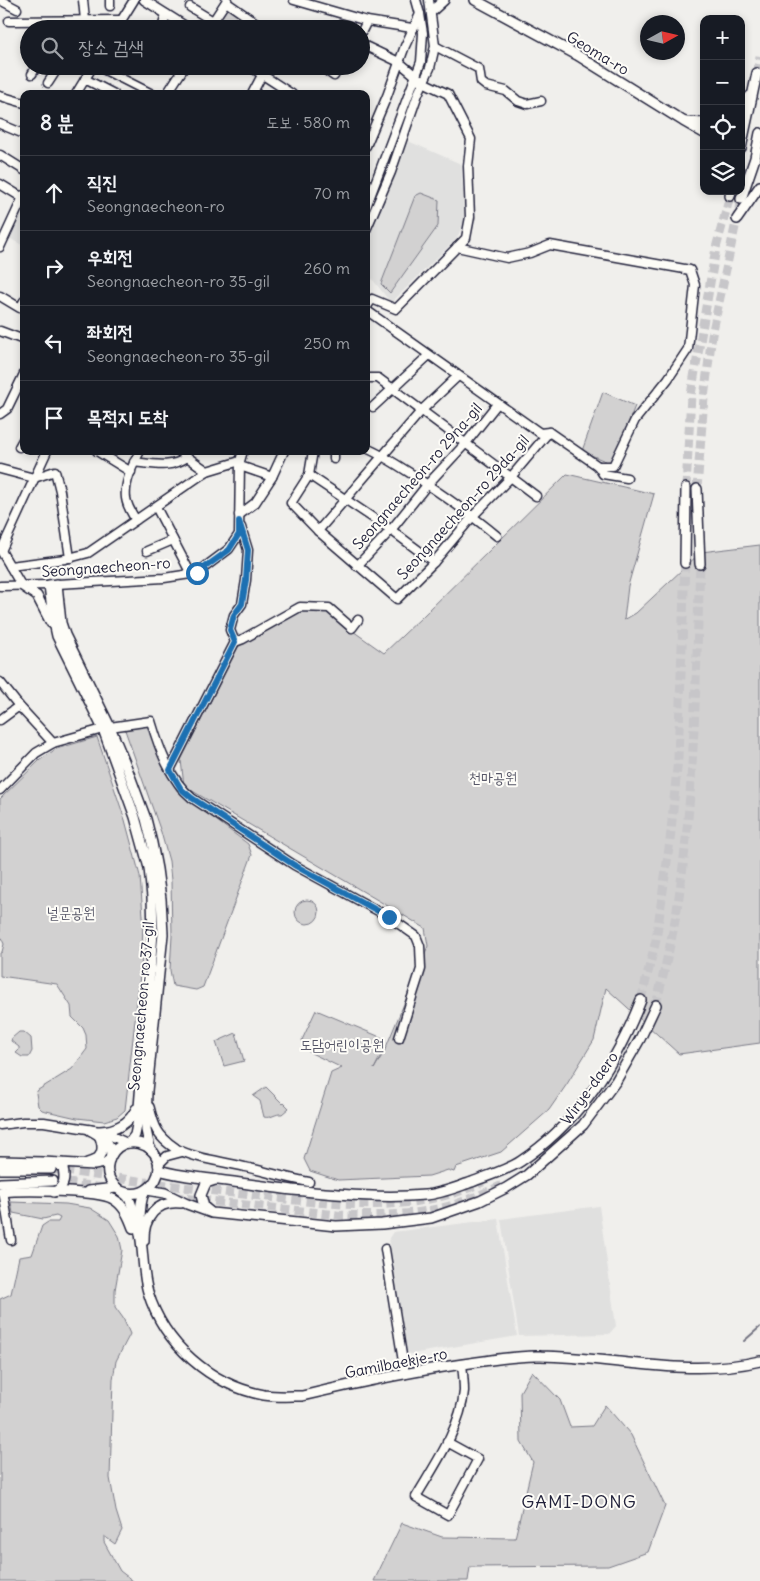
<!DOCTYPE html>
<html lang="ko">
<head>
<meta charset="utf-8">
<style>
	body { margin:0; font-family:Delius,"Poor Story",sans-serif; background:#20242c; color:#f1f3f6 }
	.controls { position:absolute; right:15px; top:15px; display:grid; overflow:hidden; border-radius:10px; box-shadow:0 2px 8px #0003 }
	.controls button { width:45px; height:45px; display:grid; place-items:center; padding:0; border:0; border-bottom:1px solid #363941; background:#171b24; color:#f1f3f6; font:25px sans-serif }
	.compass { position:absolute; left:640px; top:15px; width:45px; height:45px; border-radius:50%; background:#171b24; box-shadow:0 2px 8px #0003; rotate:82deg }
	.stop { position:absolute; width:15px; height:15px; margin:-11px; border:4px solid #1f6fb2; border-radius:50%; background:#fff }
	.stop.end { background:#1f6fb2; border-color:#fff; box-shadow:0 1px 5px #0008 }
	.list { margin:0; padding:0; list-style:none }
	h2 { display:flex; justify-content:space-between; align-items:center; height:65px; margin:0; padding:0 20px; font-size:21px }
	h2 small { font-size:16px; font-weight:400; color:#9ea1a6 }
	.list li { display:grid; grid-template-columns:32px 1fr auto; gap:15px; align-items:center; box-sizing:border-box; height:75px; padding:0 20px; border-top:1px solid #363941 }
	.list b { display:block; font-size:19px; white-space:nowrap }
	.list p { margin:0; font-size:16px; white-space:nowrap; color:#9ea1a6 }
	.list em { font-size:16px; font-style:normal; color:#9ea1a6 }
	.icon { flex:none; width:28px; height:28px; fill:none; stroke:currentColor; stroke-width:2; stroke-linecap:round; stroke-linejoin:round }
	.map { position:relative; flex:none; width:760px; height:1581px; overflow:hidden }
	.search { position:absolute; background:#171b24; box-shadow:0 2px 8px #0003; left:20px; top:20px; width:350px; height:55px; display:flex; align-items:center; gap:12px; box-sizing:border-box; padding:0 18px; border-radius:28px; color:#9ea1a6; font-size:19px }
	.panel { position:absolute; background:#171b24; box-shadow:0 2px 8px #0003; left:20px; top:90px; width:350px; height:365px; border-radius:10px }
	.map>svg:first-child { display:block }
	.built { fill:#e0e0df }
	.green { fill:#d2d1d1; stroke:#7a7a86 }
	.lines { fill:none; stroke-linecap:round; stroke-linejoin:round }
	.stream { stroke:#737381; stroke-width:2 }
	.major-tunnel { stroke:#c7c6c9; stroke-width:9; stroke-dasharray:9 4.5; stroke-linecap:butt }
	.minor-casing { stroke:#22223b; stroke-width:11 }
	.major-casing { stroke:#22223b; stroke-width:12 }
	.minor { stroke:#fdfcf7; stroke-width:8 }
	.major { stroke:#fdfcf7; stroke-width:9 }
	.route { stroke:#1f6fb2; stroke-width:6 }
	.labels { text-anchor:middle; dominant-baseline:central; stroke-width:4; stroke-linejoin:round; paint-order:stroke }
	.street-label { font-size:15px; fill:#22223b; stroke:#fdfcf7 }
	.park-label { font-size:15px; fill:#575768; stroke:#fdfcf7 }
	.quarter-label { font-size:18px; letter-spacing:1px; fill:#22223b; stroke:#fdfcf7 }
</style>
</head>
<body>
<div class="map">
<svg width="760" height="1581" viewBox="0 0 760 1581">
	<rect width="100%" height="100%" fill="#f0efec"/>
	<filter id="ink" filterUnits="userSpaceOnUse"><feTurbulence type="fractalNoise" baseFrequency=".02" numOctaves="2"/><feDisplacementMap in="SourceGraphic" scale="10" xChannelSelector="R" yChannelSelector="G"/><feConvolveMatrix kernelMatrix="1 2 1 2 8 2 1 2 1" color-interpolation-filters="sRGB"/></filter>
	<g filter="url(#ink)">
		<g class="built">
			<polygon points="408,141 461,164 465,220 457,238 391,303 373,280 366,276 366,247"/>
			<polygon points="24,195 24,246 5,236"/>
			<polygon points="599,1206 616,1326 609,1334 519,1336 501,1219"/>
			<polygon points="498,1219 517,1336 411,1354 405,1351 389,1238 393,1232"/>
		</g>
		<g class="green">
			<polygon points="227,5 261,29 211,29"/>
			<polygon points="421,193 439,200 438,226 390,293 381,284 415,196"/>
			<polygon points="603,392 635,406 612,464 582,451"/>
			<polygon points="567,474 654,494 628,586 624,620 636,613 701,552 760,545 760,1043 679,1054 606,988 594,1040 567,1084 549,1110 501,1152 456,1167 454,1172 448,1170 429,1176 338,1180 310,1171 304,1159 331,1073 342,1068 309,1052 302,1040 316,1010 385,1039 383,1051 374,1069 384,1052 428,946 425,928 184,786 181,760 238,647 249,637 299,610 326,612 384,653 421,618"/>
			<polygon points="149,724 167,771 177,791 248,844 252,855 203,987 196,990 173,986 170,970 172,936 171,880 169,861 161,832 125,730"/>
			<polygon points="97,737 125,820 140,876 143,916 142,957 125,1110 117,1117 104,1121 77,1118 42,1110 38,1106 36,1093 38,1090 72,1069 87,1049 86,1035 83,1028 72,1017 71,1006 57,984 0,976 0,953 2,952 4,944 0,935 0,799 40,760 56,749"/>
			<circle cx="307" cy="912" r="12"/>
			<polygon points="19,1032 24,1032 31,1038 32,1051 29,1057 22,1057 16,1053 19,1050 19,1047 11,1041 12,1038"/>
			<polygon points="236,1033 244,1061 224,1066 216,1042"/>
			<path d="M266,1087L283,1104L284,1103L289,1108L282,1114C276,1113 270,1119 264,1117L260,1101L253,1096Z"/>
			<polygon points="11,1202 66,1204 90,1208 109,1220 119,1236 122,1250 115,1290 115,1307 123,1318 130,1334 116,1361 113,1379 110,1478 116,1511 122,1530 115,1544 104,1536 104,1542 120,1571 133,1581 0,1581 0,1299 11,1294 19,1257 32,1255 42,1226 48,1222 58,1222 60,1218 56,1216 43,1219 13,1213"/>
			<polygon points="532,1371 560,1400 570,1427 592,1426 605,1405 631,1435 665,1506 648,1552 608,1566 470,1567 468,1581 374,1581 402,1523 442,1537 515,1538 533,1462 521,1442 520,1392"/>
		</g>
		<g class="lines">
			<polyline class="stream" points="744,1341 760,1327"/>
			<g class="major-tunnel">
				<polyline points="757,73 760,56"/>
				<polyline points="686,488 691,395 716,248 730,196"/>
				<polyline points="697,489 704,398 712,335 741,199"/>
				<polyline points="641,1000 656,940 670,841 678,758 685,563"/>
				<path d="M656,1005C666,964 676,923 681,882C695,777 696,670 700,564"/>
				<path d="M51,1169C118,1178 184,1188 251,1195C331,1204 407,1216 483,1182"/>
				<polyline points="53,1181 105,1188"/>
				<path d="M174,1197L337,1215C371,1216 405,1216 438,1209C461,1204 482,1194 503,1185"/>
			</g>
			<defs>
				<g id="minor">
					<polyline points="0,0 17,9"/>
					<polyline points="83,0 85,20"/>
					<polyline points="110,0 110,6"/>
					<polyline points="144,0 190,29"/>
					<polyline points="294,0 367,21 412,28"/>
					<polyline points="226,2 265,29"/>
					<polyline points="190,7 213,21"/>
					<polyline points="9,21 122,20"/>
					<polyline points="116,29 134,0"/>
					<polyline points="162,29 166,14"/>
					<polyline points="208,29 227,0"/>
					<polyline points="361,33 367,21"/>
					<polyline points="361,44 399,62 423,82 448,94 471,139 468,166 470,217 466,238 396,309 372,299 366,308"/>
					<polyline points="435,46 479,69 481,82 486,86 506,91 518,101 527,104 541,101"/>
					<polyline points="97,66 152,94"/>
					<polyline points="249,66 292,94"/>
					<polyline points="320,66 334,76 340,66"/>
					<polyline points="32,74 37,66"/>
					<polyline points="85,79 114,94"/>
					<polyline points="48,83 59,66"/>
					<polyline points="76,94 93,66"/>
					<polyline points="167,94 185,66"/>
					<polyline points="252,94 262,75"/>
					<polyline points="0,96 24,103"/>
					<polyline points="0,124 24,134"/>
					<polyline points="366,146 387,96 405,46 420,14"/>
					<polyline points="0,155 24,170"/>
					<polyline points="0,184 23,198"/>
					<polyline points="366,207 421,62 423,33 420,14 416,0"/>
					<polyline points="366,230 391,172 418,94 430,68 435,46 429,0"/>
					<polyline points="0,247 24,195"/>
					<polyline points="457,247 507,258 530,253 550,245 690,270 695,285 688,349 668,379 635,420 613,466 598,466"/>
					<polyline points="0,296 20,308 24,301"/>
					<polyline points="366,310 540,433 549,432 598,466 603,474 627,478"/>
					<polyline points="0,331 24,340"/>
					<polyline points="366,378 378,378 536,496"/>
					<polyline points="373,407 429,355"/>
					<polyline points="0,414 7,409 24,374"/>
					<polyline points="19,447 24,438"/>
					<path d="M366,448C385,456 402,468 419,479C446,497 472,515 497,536"/>
					<polyline points="97,451 131,472"/>
					<polyline points="179,451 207,471"/>
					<polyline points="313,451 309,475 291,503 318,531 397,599 434,562 473,516 511,477 549,432"/>
					<polyline points="334,459 334,451"/>
					<path d="M134,462C152,464 172,469 187,457"/>
					<polyline points="240,466 272,477"/>
					<polyline points="0,469 34,478 55,471 60,491 70,558"/>
					<polyline points="309,475 391,530 434,562"/>
					<polyline points="156,507 191,574"/>
					<polyline points="239,515 255,503 272,477 284,451"/>
					<path d="M136,520C132,514 127,506 126,498C124,483 133,464 140,451"/>
					<polyline points="318,531 422,410 458,376"/>
					<polyline points="0,549 21,585"/>
					<polyline points="1,551 47,451"/>
					<polyline points="147,551 173,540"/>
					<polyline points="10,566 65,559 88,553 207,471 240,461"/>
					<polyline points="357,566 391,530 427,485 466,443 497,404"/>
					<polyline points="57,584 164,578 197,573 229,549 239,534 240,461 243,451"/>
					<polyline points="0,586 49,585"/>
					<polyline points="235,642 243,639 300,607 329,608 352,628 358,620"/>
					<polyline points="0,682 19,706 53,743"/>
					<polyline points="0,720 19,706"/>
					<path d="M110,727L151,721C159,748 170,780 192,798L294,865L389,917L416,936L420,946L421,969L399,1038"/>
					<polyline points="170,770 235,642 230,630 234,615 242,604 246,580 248,550 241,527"/>
					<polyline points="0,790 36,753 53,743 103,729"/>
					<polyline points="0,1125 23,1122 44,1122 100,1131 127,1143"/>
					<path d="M175,1148C195,1159 222,1161 245,1167C267,1172 287,1178 309,1182"/>
					<polyline points="158,1165 167,1156 182,1152"/>
					<polyline points="3,1191 11,1240"/>
					<polyline points="385,1249 405,1374"/>
					<path d="M447,1442L478,1459L448,1515L416,1497C434,1466 461,1428 464,1391C464,1383 463,1373 462,1364"/>
				</g>
				<g id="major">
					<polyline points="475,0 577,55 683,121 704,133"/>
					<polyline points="432,11 444,0"/>
					<polyline points="741,108 750,96"/>
					<polyline points="687,122 704,123"/>
					<polyline points="741,148 757,73"/>
					<polyline points="730,196 731,191"/>
					<polyline points="741,199 755,158 760,133"/>
					<polyline points="737,219 760,186"/>
					<polyline points="697,489 700,564"/>
					<polyline points="685,563 686,488"/>
					<polyline points="21,585 37,596 51,623"/>
					<path d="M149,1107C154,1127 157,1136 175,1148"/>
					<path d="M90,1130C102,1137 111,1141 111,1156"/>
					<path d="M100,1131C115,1131 130,1123 136,1109"/>
					<polyline points="129,1143 135,1135 138,1120 153,933 152,897 149,868 135,817 103,729 57,636 53,618 49,585 57,584 61,623 65,635 110,727 127,768 146,819 152,843 157,869 161,899 163,934 147,1091 146,1130 150,1149"/>
					<polyline points="0,1161 43,1162 94,1165 105,1163 109,1160"/>
					<path d="M87,1163C103,1159 105,1149 99,1135"/>
					<polyline points="0,1169 51,1169"/>
					<path d="M159,1170C178,1176 198,1177 218,1180C243,1183 268,1187 293,1190C337,1194 381,1199 425,1195C441,1194 457,1187 472,1182C487,1176 508,1170 521,1161C579,1122 616,1064 641,1000"/>
					<polyline points="0,1183 53,1181"/>
					<polyline points="147,1190 165,1193 187,1204 212,1213 336,1226 382,1224 431,1218 480,1201 506,1188 527,1175 583,1125 616,1081 640,1039 656,1005"/>
					<polyline points="88,1191 117,1188"/>
					<path d="M121,1191C152,1204 174,1163 146,1146C139,1142 131,1142 124,1144C108,1151 102,1172 114,1185C118,1190 124,1192 128,1197C133,1204 133,1214 136,1222C138,1228 137,1223 139,1229C144,1250 142,1272 148,1292C164,1345 211,1385 264,1395C277,1397 290,1396 302,1396C360,1382 418,1370 477,1362C498,1359 520,1355 541,1356C614,1357 688,1378 760,1361"/>
					<path d="M0,1192C21,1190 98,1190 113,1199C124,1205 129,1217 133,1228"/>
					<path d="M54,1192C65,1187 65,1178 63,1168L56,1163"/>
					<polyline points="209,1211 204,1207 201,1195 206,1183 215,1180"/>
					<path d="M140,1222C140,1212 140,1200 145,1191"/>
					<path d="M144,1241C143,1219 156,1200 181,1203"/>
				</g>
			</defs>
			<use href="#minor" class="minor-casing"/>
			<use href="#major" class="major-casing"/>
			<use href="#minor" class="minor"/>
			<use href="#major" class="major"/>
		</g>
	</g>
	<g class="lines" filter="url(#ink)">
		<polyline class="route" points="197,573 229,550 239,534 239,521 248,550 246,580 242,604 234,615 230,630 235,642 170,770 181,789 192,798 294,865 389,917"/>
	</g>
	<g class="labels">
		<g class="street-label">
			<text transform="translate(598 53) rotate(31)">Geoma-ro</text>
			<text transform="translate(417 476) rotate(-49)">Seongnaecheon-ro 29na-gil</text>
			<text transform="translate(463 507) rotate(-48)">Seongnaecheon-ro 29da-gil</text>
			<text transform="translate(106 567) rotate(-4)">Seongnaecheon-ro</text>
			<text transform="translate(141 1006) rotate(-85)">Seongnaecheon-ro 37-gil</text>
			<text transform="translate(589 1088) rotate(-54)">Wirye-daero</text>
			<text transform="translate(396 1363) rotate(-11)">Gamilbaekje-ro</text>
		</g>
		<g class="park-label">
			<text x="493" y="777">천마공원</text>
			<text x="71" y="912">널문공원</text>
			<text x="342" y="1044">도담어린이공원</text>
		</g>
		<g class="quarter-label">
			<text x="579" y="1501">GAMI-DONG</text>
		</g>
	</g>
</svg>
<div class="controls">
<button>+</button>
<button>−</button>
<button><svg class="icon" aria-label="locate" viewBox="0 0 24 24"><circle cx="12" cy="12" r="6"/><path d="M12 2v4M12 18v4M2 12h4M18 12h4"/></svg></button>
<button><svg class="icon" aria-label="layers" viewBox="0 0 24 24"><path d="M12 4l9 5-9 5-9-5zM3 14l9 5 9-5"/></svg></button>
</div>
<svg class="compass" viewBox="-18 -18 36 36"><path d="M0-13l5 13h-10z" fill="#e53935"/><path d="M0 13l5-13h-10z" fill="#9ea1a6"/></svg>
<div class="stop" style="left:197px;top:573px"></div>
<div class="stop end" style="left:389px;top:917px"></div>
<div class="search"><svg class="icon" aria-label="search" viewBox="0 0 24 24"><circle cx="10" cy="10" r="6"/><path d="M15 15l6 6"/></svg>장소 검색</div>
<section class="panel">
<h2>8 분<small>도보 · 580 m</small></h2>
<ul class="list">
<li><svg class="icon" aria-label="ahead" viewBox="0 0 24 24"><path d="M12 20V5M6 11l6-6 6 6"/></svg><div><b>직진</b><p>Seongnaecheon-ro</p></div><em>70 m</em></li>
<li><svg class="icon" aria-label="right" viewBox="0 0 24 24"><path d="M7 20v-9h11M14 6l5 5-5 5"/></svg><div><b>우회전</b><p>Seongnaecheon-ro 35-gil</p></div><em>260 m</em></li>
<li><svg class="icon" aria-label="left" viewBox="0 0 24 24"><path d="M17 20v-9H6M10 6l-5 5 5 5"/></svg><div><b>좌회전</b><p>Seongnaecheon-ro 35-gil</p></div><em>250 m</em></li>
<li><svg class="icon" aria-label="arrive" viewBox="0 0 24 24"><path d="M6 21V4h12l-3 4 3 4H6"/></svg><div><b>목적지 도착</b></div></li>
</ul>
</section>
</div>
</body>
</html>
